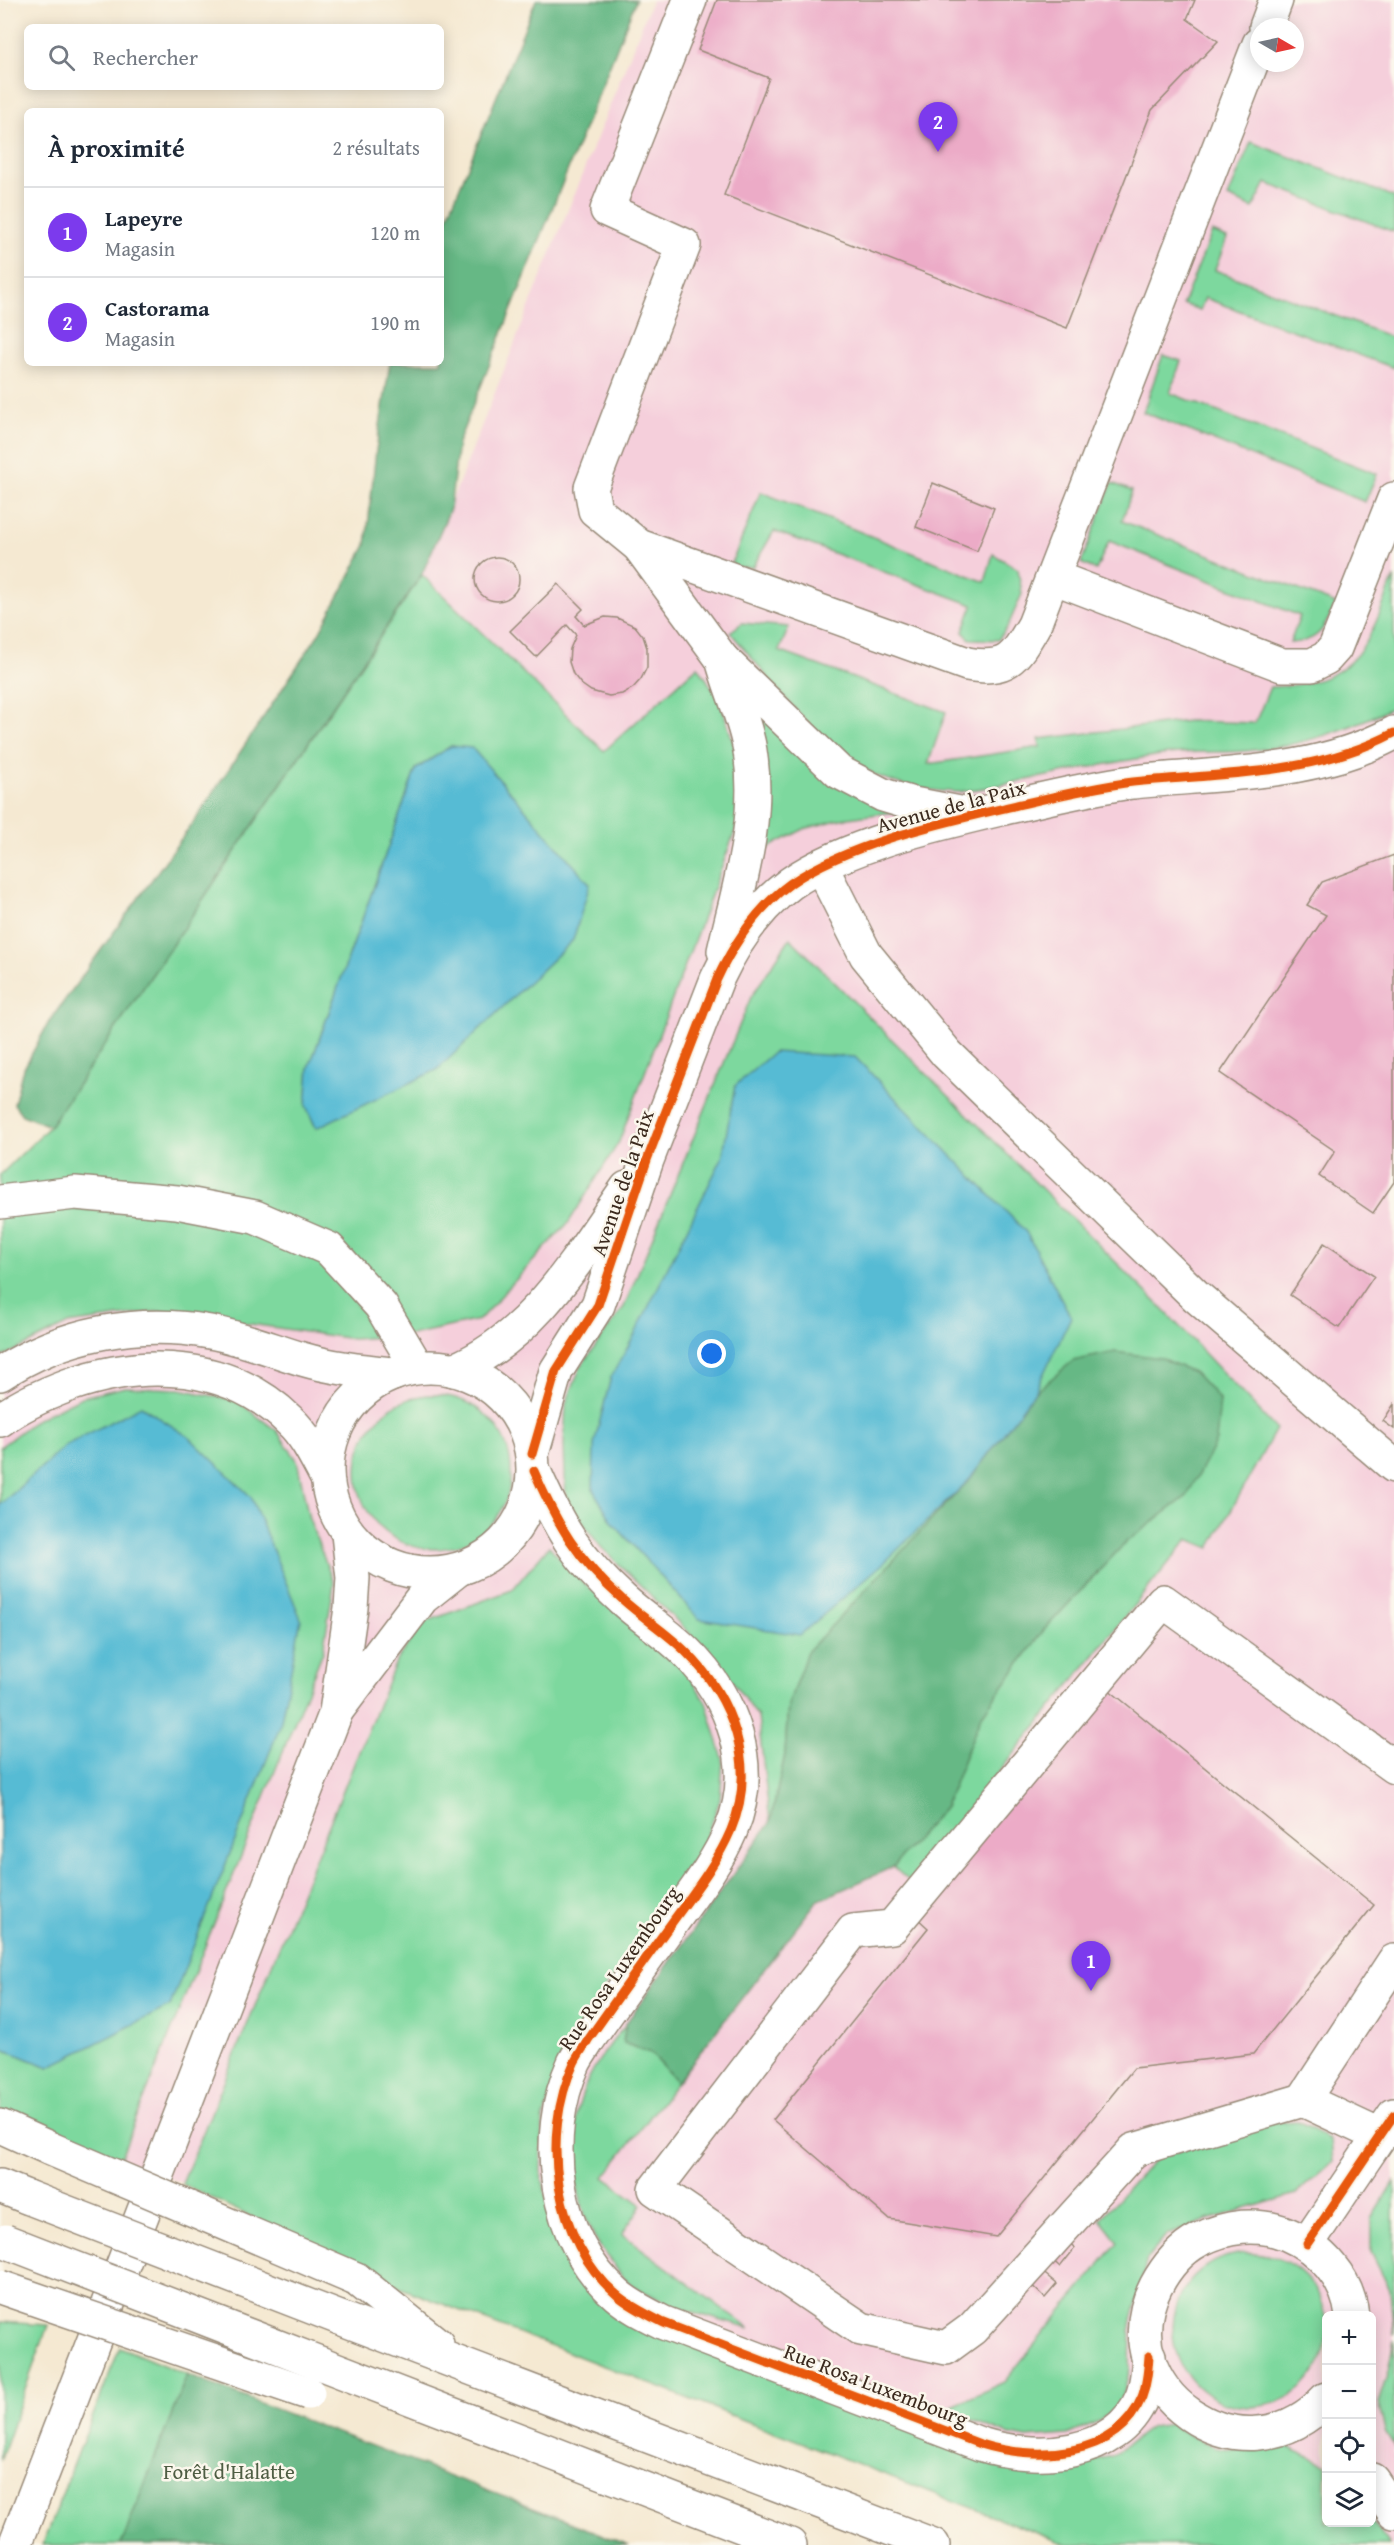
<!DOCTYPE html>
<html lang="fr">
<head>
<meta charset="utf-8">
<style>
	body { margin:0; font-family:"Gentium Book Plus",serif; background:#f2f2f3; color:#1f2937 }
	.controls { position:absolute; right:18px; bottom:18px; display:grid; overflow:hidden; border-radius:9px; box-shadow:0 3px 15px #0003 }
	.controls button { width:54px; height:54px; display:grid; place-items:center; padding:0; border:0; border-bottom:2px solid #e0e1e3; background:#fff; color:#1f2937; font:30px sans-serif }
	.compass { position:absolute; left:1250px; top:18px; width:54px; height:54px; border-radius:50%; background:#fff; box-shadow:0 3px 15px #0003; rotate:99deg }
	.you { position:absolute; left:712px; top:1354px; width:21px; height:21px; margin:-15px; border:4px solid #fff; border-radius:50%; background:#1a73e8; box-shadow:0 0 0 9px #1a73e833 }
	.badge { display:grid; place-items:center; width:39px; height:39px; border-radius:50%; background:#7c3aed; color:#fff; font-size:20px; font-weight:700 }
	.pin { position:absolute; translate:-50% -50px; filter:drop-shadow(0 2px 3px #0008) }
	.pin::after { content:''; position:absolute; top:32px; width:21px; height:18px; background:inherit; clip-path:polygon(0 0,100% 0,50% 100%) }
	.list { margin:0; padding:0; list-style:none }
	h2 { display:flex; justify-content:space-between; align-items:center; height:78px; margin:0; padding:0 24px; font-size:26px }
	h2 small { font-size:20px; font-weight:400; color:#747a83 }
	.list li { display:grid; grid-template-columns:39px 1fr auto; gap:18px; align-items:center; box-sizing:border-box; height:90px; padding:0 24px; border-top:2px solid #e0e1e3 }
	.list b { display:block; font-size:22px; white-space:nowrap }
	.list p { margin:0; font-size:20px; white-space:nowrap; color:#747a83 }
	.list em { font-size:20px; font-style:normal; color:#747a83 }
	.icon { flex:none; width:33px; height:33px; fill:none; stroke:currentColor; stroke-width:2; stroke-linecap:round; stroke-linejoin:round }
	.map { position:relative; flex:none; width:1394px; height:2545px; overflow:hidden }
	.search { position:absolute; background:#fff; box-shadow:0 3px 15px #0003; left:24px; top:24px; width:420px; height:66px; display:flex; align-items:center; gap:15px; box-sizing:border-box; padding:0 21px; border-radius:9px; color:#747a83; font-size:22px }
	.panel { position:absolute; background:#fff; box-shadow:0 3px 15px #0003; left:24px; top:108px; width:420px; height:258px; border-radius:9px }
	.map>svg:first-child { display:block }
	.built { fill:#f5cfdb; fill-rule:evenodd }
	.green { fill:#7dd89e; stroke:#5c815e; stroke-width:1.5; fill-rule:evenodd }
	.forest { fill:#66b885; stroke:#507152; stroke-width:1.5 }
	.water { fill:#56bbd4; stroke:#487279; stroke-width:1.5 }
	.building { fill:#ecabc7 }
	.lines { fill:none; stroke-linecap:round; stroke-linejoin:round }
	.minor-casing { stroke:#988a78; stroke-width:36 }
	.highway-casing { stroke:#988a78; stroke-width:36 }
	.minor { stroke:#fff; stroke-width:33 }
	.highway { stroke:#fff; stroke-width:33 }
	.highway-bridge-casing { stroke:#988a78; stroke-width:36; stroke-linecap:butt }
	.highway-bridge { stroke:#fff; stroke-width:33 }
	.cycleway-casing { stroke:#fbf7ec; stroke-width:13 }
	.cycleway { stroke:#e8590c; stroke-width:9 }
	.labels { text-anchor:middle; dominant-baseline:central; stroke-width:5; stroke-linejoin:round; paint-order:stroke }
	.street-label { font-size:21px; fill:#3b2a1e; stroke:#fbf7ec }
	.park-label { font-size:21px; fill:#4f5e44; stroke:#fbf7ec }
</style>
</head>
<body>
<div class="map">
<svg width="1394" height="2545" viewBox="0 0 1394 2545">
	<rect width="100%" height="100%" fill="#fbf7ec"/>
	<filter id="ink" filterUnits="userSpaceOnUse"><feTurbulence type="fractalNoise" baseFrequency=".0167" numOctaves="2"/><feDisplacementMap in="SourceGraphic" scale="12" xChannelSelector="R" yChannelSelector="G"/><feConvolveMatrix kernelMatrix="1 2 1 2 8 2 1 2 1" color-interpolation-filters="sRGB"/></filter>
	<filter id="wash" filterUnits="userSpaceOnUse"><feTurbulence type="fractalNoise" baseFrequency=".008" numOctaves="4" result="noise"/><feDisplacementMap in="SourceGraphic" scale="24" xChannelSelector="R" yChannelSelector="G"/><feGaussianBlur stdDeviation="1.35" result="paint"/><feColorMatrix in="noise" values="0 0 0 0 0 0 0 0 0 0 0 0 0 0 0 0 0 1.4 0 .05"/><feComposite in="paint" operator="in"/></filter>
	<g filter="url(#wash)">
		<rect width="100%" height="100%" fill="#f5e9d2"/>
		<path class="built" d="M652,0H1394V2545H1135L0,2114V1175L50,1126L422,575ZM1259,27H1295V63H1259ZM1326,2316H1372V2522H1326Z"/>
		<g class="green">
			<polygon points="1251,142 1394,197 1394,232 1266,183 1253,208 1228,197"/>
			<polygon points="1212,232 1227,238 1215,270 1394,338 1394,368 1205,298 1200,310 1183,304"/>
			<polygon points="1163,355 1181,361 1170,393 1377,474 1365,502 1143,412"/>
			<path d="M1112,483L1132,491L1122,521L1336,604C1324,628 1320,642 1290,643L1300,616L1109,541L1096,570L1081,563Z"/>
			<polygon points="761,492 985,582 993,554 1018,569 1022,594 1008,626 998,640 970,639 963,632 973,605 774,531 753,567 730,567"/>
			<path d="M422,575L604,751L698,666L720,700L740,764V818L619,1142L569,1222L479,1320L411,1335L353,1339L161,1311L68,1324L0,1358V1175L50,1126ZM451,746L316,1128L306,1106L309,1068L416,769Z"/>
			<path d="M1394,577V707C1344,731 1302,746 1246,751C1221,753 1195,751 1169,754C1098,763 1029,782 958,792C922,791 883,783 853,762C805,728 768,676 730,632L742,623L789,627L779,651L946,712L928,764L1040,747L1039,739L1188,721L1255,723L1270,687C1357,684 1366,649 1394,577Z"/>
			<polygon points="745,692 893,812 841,819 804,829 764,850 768,824 769,793"/>
			<polygon points="790,938 1162,1308 1276,1429 1210,1548 1188,1539 910,1882 893,1867 945,1806 981,1716 1043,1631 1126,1542 1187,1496 1220,1400 1195,1373 1161,1358 1034,1393 969,1480 788,1705 785,1755 770,1823 758,1717 718,1661 600,1546 566,1501 564,1446 566,1403 581,1366 624,1307 751,997"/>
			<polygon points="125,1387 180,1389 237,1401 277,1431 297,1460 309,1519 334,1584 323,1651 120,2159 17,2120 0,2111 0,2048 49,2067 66,1445 0,1505 0,1447 37,1419 82,1397"/>
			<circle cx="434" cy="1472" r="77"/>
			<polygon points="549,1546 580,1580 684,1667 706,1702 723,1759 720,1800 703,1846 565,2046 543,2120 541,2171 553,2232 584,2282 1008,2467 1056,2469 1112,2456 1152,2427 1171,2424 1193,2437 1216,2447 1250,2451 1278,2443 1326,2464 1326,2522 1372,2521 1389,2545 1068,2545 391,2284 182,2184 397,1659 425,1622 512,1590"/>
			<path d="M626,2024L623,2043L651,2053L677,2082L604,2177L642,2205L622,2234L750,2329C709,2317 667,2307 631,2284C624,2280 618,2271 613,2264C575,2220 564,2147 583,2092C592,2066 610,2045 626,2024Z"/>
			<polygon points="1298,2121 1331,2140 1333,2161 1296,2194 1208,2220 1167,2235 1147,2259 1131,2325 1130,2369 1121,2404 1099,2421 1067,2435 1027,2438 1006,2434 946,2409 1004,2382 1118,2242 1100,2219 1157,2157 1264,2123"/>
			<polygon points="1394,2181 1394,2336 1390,2290 1371,2252 1371,2219"/>
			<circle cx="1250" cy="2330" r="77"/>
			<polygon points="0,2322 48,2325 0,2460"/>
			<polygon points="1394,2340 1394,2446 1385,2431 1378,2403 1388,2372"/>
			<polygon points="120,2347 187,2375 121,2545 42,2545"/>
		</g>
		<g class="forest">
			<polygon points="536,0 636,0 458,443 450,509 422,574 50,1126 22,1115 14,1104 22,1072 49,1022 197,817 318,635 366,545 376,450 390,363 441,363 441,233"/>
			<polygon points="1115,1352 1161,1358 1195,1373 1220,1400 1216,1441 1187,1496 1126,1542 1043,1631 981,1716 945,1806 893,1867 817,1901 677,2082 651,2053 623,2043 626,2023 770,1823 785,1755 788,1705 807,1652 969,1480 1034,1393 1073,1361"/>
			<polygon points="187,2375 629,2545 121,2545"/>
		</g>
		<g class="water">
			<polygon points="451,746 472,748 590,884 573,940 437,1070 316,1128 306,1106 309,1068 416,769"/>
			<polygon points="774,1052 855,1057 1026,1232 1071,1317 1034,1393 969,1480 885,1562 800,1635 699,1619 613,1523 593,1490 594,1444 611,1377 634,1336 722,1158 735,1086"/>
			<polygon points="141,1406 189,1437 251,1497 301,1619 280,1726 170,2006 49,2067 0,2048 0,1505 66,1445"/>
		</g>
		<g id="blocks">
			<g class="building">
				<polygon points="717,0 1195,0 1187,19 1218,41 1152,110 1067,328 724,195 769,78 698,50"/>
				<polygon points="933,483 994,508 977,551 916,527"/>
				<circle cx="497" cy="579" r="22"/>
				<polygon points="558,584 583,609 576,616 584,625 605,617 617,618 635,626 643,636 647,648 647,667 641,679 633,688 622,694 609,696 591,691 581,684 573,674 569,662 570,649 576,635 567,625 536,657 510,631"/>
				<polygon points="1394,855 1394,1182 1373,1213 1319,1176 1335,1151 1220,1073 1326,915 1307,905 1322,882"/>
				<polygon points="1324,1243 1374,1276 1339,1328 1290,1295"/>
				<polygon points="1394,1404 1394,1429 1383,1421"/>
				<polygon points="1103,1685 1374,1905 1253,2054 1134,2068 996,2237 889,2219 773,2120 928,1928 915,1916"/>
				<polygon points="1062,2236 1075,2248 1060,2267 1046,2254"/>
				<polygon points="1035,2266 1057,2284 1045,2298 1025,2279"/>
			</g>
		</g>
	</g>
	<g filter="url(#ink)">
		<use href="#blocks" fill-opacity="0" stroke="#988a78" stroke-width="1.5"/>
		<g class="lines">
			<defs>
				<g id="minor">
					<path d="M690,0L607,210L684,245L591,488L595,510L639,546L967,664C1008,671 1014,659 1034,625L1259,44"/>
					<polyline points="1266,27 1276,0"/>
					<polyline points="639,546 722,659"/>
					<polyline points="1053,577 1282,665 1312,665 1326,658 1335,648 1394,499"/>
					<polyline points="821,866 866,955 947,1054 1196,1296 1394,1466"/>
					<path d="M724,951C739,885 761,819 750,751C745,719 730,690 722,659L839,772L883,795L913,804L965,814"/>
					<polyline points="0,1202 75,1193 177,1202 255,1217 329,1249 381,1306 417,1367"/>
					<circle cx="430" cy="1470" r="103"/>
					<path d="M454,1370C535,1336 579,1256 627,1188"/>
					<path d="M532,1454L556,1371L598,1305L647,1160L717,979C734,943 758,907 791,883C849,843 945,822 1013,806C1052,797 1093,787 1133,782C1221,773 1313,776 1394,733"/>
					<path d="M534,1471C558,1526 577,1559 623,1600C643,1618 667,1633 686,1652C733,1698 758,1766 731,1830C717,1863 694,1892 673,1921C644,1961 616,2000 588,2040C584,2047 578,2055 574,2063C540,2137 554,2241 617,2295C631,2307 648,2315 664,2323L980,2444C1034,2461 1116,2459 1142,2397C1147,2384 1148,2370 1149,2356"/>
					<polyline points="1303,2100 1134,2150 972,2329 946,2348 861,2329 655,2189 853,1931 892,1927 1163,1601 1394,1767"/>
					<polyline points="1380,2136 1303,2100 1394,1961"/>
					<polyline points="1307,2244 1394,2115"/>
					<path d="M1326,2399C1241,2488 1104,2388 1156,2286C1166,2267 1180,2250 1199,2240C1226,2226 1258,2222 1287,2234C1320,2248 1348,2278 1352,2316"/>
					<polyline points="1372,2480 1394,2512"/>
				</g>
				<g id="highway">
					<path d="M0,1374C62,1333 138,1319 210,1332C243,1338 272,1350 302,1359C332,1368 363,1371 393,1374"/>
					<path d="M0,1420C20,1405 45,1394 69,1385C145,1358 230,1362 290,1421C307,1437 316,1458 327,1478"/>
					<polyline points="337,1710 422,1598 456,1571"/>
					<polyline points="0,2126 51,2149"/>
					<polyline points="0,2186 27,2197"/>
					<polyline points="356,2279 437,2344"/>
					<polyline points="340,2318 933,2545"/>
					<polyline points="322,2364 790,2545"/>
					<polyline points="15,2545 336,1712 351,1608 353,1578 348,1534"/>
				</g>
			</defs>
			<use href="#minor" class="minor-casing"/>
			<use href="#highway" class="highway-casing"/>
			<use href="#minor" class="minor"/>
			<use href="#highway" class="highway"/>
			<defs>
				<g id="highway-bridge">
					<polyline points="51,2149 356,2279"/>
					<polyline points="27,2197 340,2318"/>
					<polyline points="5,2241 322,2364"/>
					<polyline points="0,2287 308,2393"/>
				</g>
			</defs>
			<use href="#highway-bridge" class="highway-bridge-casing"/>
			<use href="#highway-bridge" class="highway-bridge"/>
			<defs>
				<g id="cycleway">
					<path d="M532,1454L556,1371L598,1305L647,1160L717,979C734,943 758,907 791,883C849,843 945,822 1013,806C1052,797 1093,787 1133,782C1221,773 1313,776 1394,733"/>
					<path d="M534,1471C558,1526 577,1559 623,1600C643,1618 667,1633 686,1652C733,1698 758,1766 731,1830C717,1863 694,1892 673,1921C644,1961 616,2000 588,2040C584,2047 578,2055 574,2063C540,2137 554,2241 617,2295C631,2307 648,2315 664,2323L980,2444C1034,2461 1116,2459 1142,2397C1147,2384 1148,2370 1149,2356"/>
					<polyline points="1307,2244 1394,2115"/>
				</g>
			</defs>
			<use href="#cycleway" class="cycleway-casing"/>
			<use href="#cycleway" class="cycleway"/>
		</g>
	</g>
	<g class="labels">
		<g class="street-label">
			<text transform="translate(951 806) rotate(-15)">Avenue de la Paix</text>
			<text transform="translate(622 1183) rotate(-71)">Avenue de la Paix</text>
			<text transform="translate(619 1968) rotate(-55)">Rue Rosa Luxembourg</text>
			<text transform="translate(876 2385) rotate(21)">Rue Rosa Luxembourg</text>
		</g>
		<g class="park-label">
			<text x="229" y="2471">Forêt d'Halatte</text>
		</g>
	</g>
</svg>
<div class="controls">
<button>+</button>
<button>−</button>
<button><svg class="icon" aria-label="locate" viewBox="0 0 24 24"><circle cx="12" cy="12" r="6"/><path d="M12 2v4M12 18v4M2 12h4M18 12h4"/></svg></button>
<button><svg class="icon" aria-label="layers" viewBox="0 0 24 24"><path d="M12 4l9 5-9 5-9-5zM3 14l9 5 9-5"/></svg></button>
</div>
<svg class="compass" viewBox="-18 -18 36 36"><path d="M0-13l5 13h-10z" fill="#e53935"/><path d="M0 13l5-13h-10z" fill="#747a83"/></svg>
<div class="you"></div>
<div class="pin badge" style="left:1091px;top:1991px">1</div>
<div class="pin badge" style="left:938px;top:152px">2</div>
<div class="search"><svg class="icon" aria-label="search" viewBox="0 0 24 24"><circle cx="10" cy="10" r="6"/><path d="M15 15l6 6"/></svg>Rechercher</div>
<section class="panel">
<h2>À proximité<small>2 résultats</small></h2>
<ul class="list">
<li><span class="badge">1</span><div><b>Lapeyre</b><p>Magasin</p></div><em>120 m</em></li>
<li><span class="badge">2</span><div><b>Castorama</b><p>Magasin</p></div><em>190 m</em></li>
</ul>
</section>
</div>
</body>
</html>
